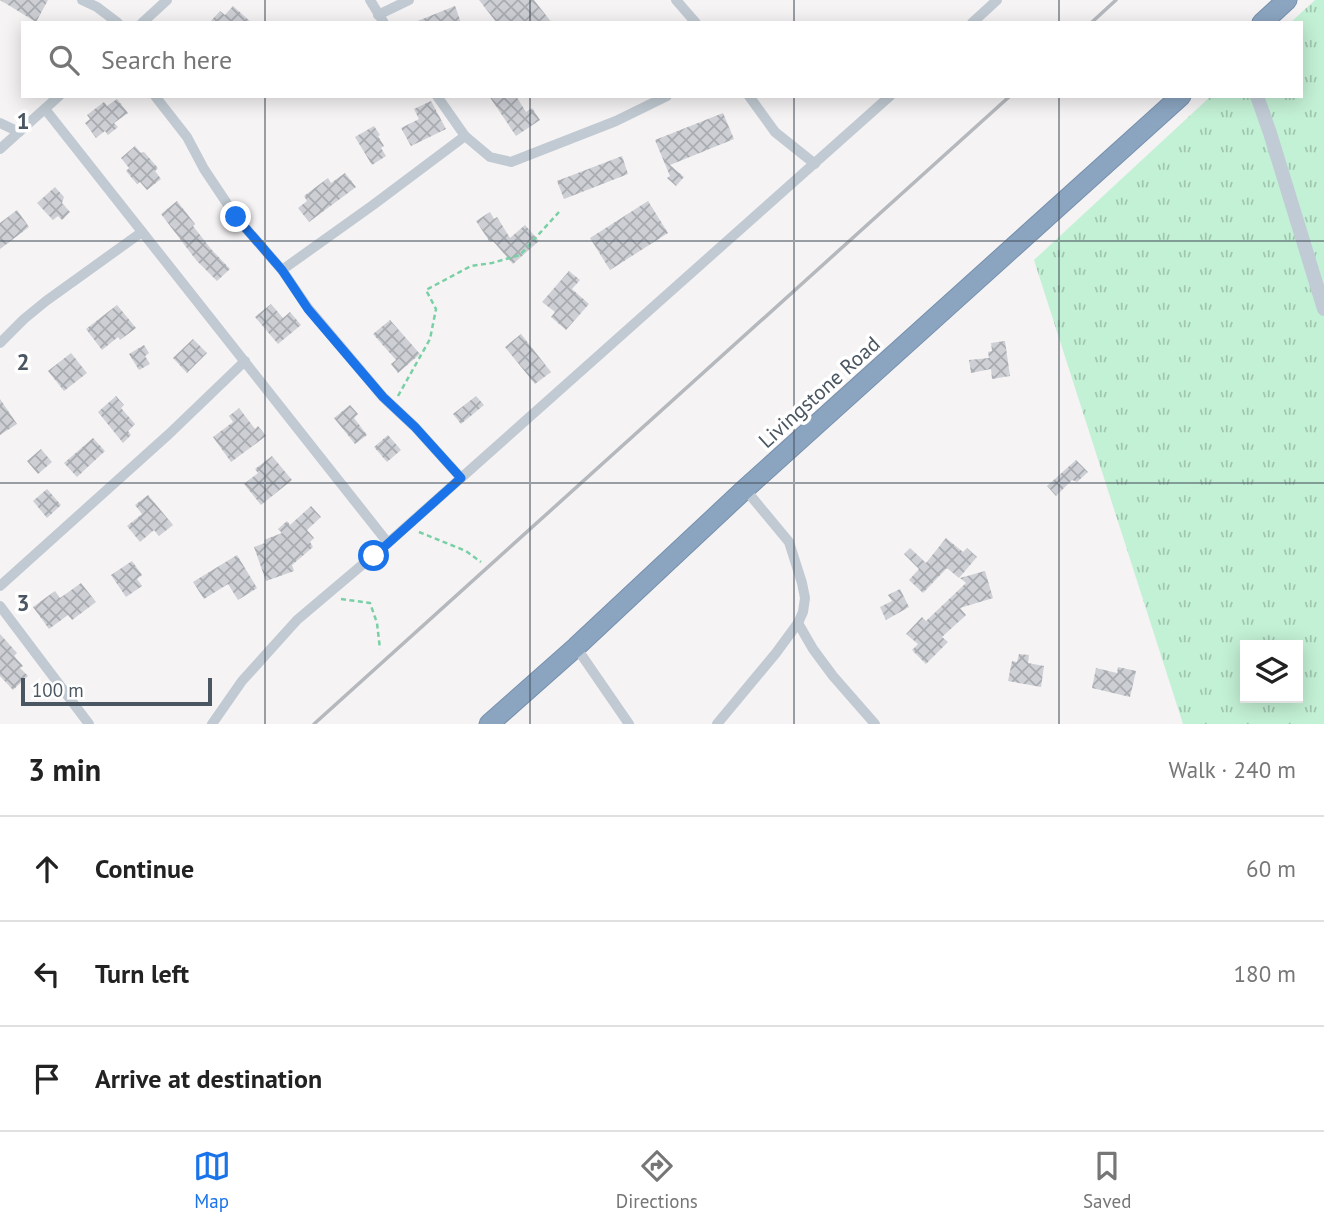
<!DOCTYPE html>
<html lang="en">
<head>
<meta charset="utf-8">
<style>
	body { margin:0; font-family:"PT Sans",sans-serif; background:#f6f6f6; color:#222 }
	.controls { position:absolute; right:21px; bottom:21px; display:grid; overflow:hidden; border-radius:0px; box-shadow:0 4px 18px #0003 }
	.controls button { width:63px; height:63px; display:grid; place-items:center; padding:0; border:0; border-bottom:2px solid #e0e0e0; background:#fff; color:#222; font:35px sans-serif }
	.scale { position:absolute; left:21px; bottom:18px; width:191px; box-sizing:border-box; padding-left:7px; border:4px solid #4a5661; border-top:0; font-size:19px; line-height:24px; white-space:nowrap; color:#4a5661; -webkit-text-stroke:5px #fff; paint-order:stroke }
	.stop { position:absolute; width:21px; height:21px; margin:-16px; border:5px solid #1a73e8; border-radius:50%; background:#fff }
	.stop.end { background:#1a73e8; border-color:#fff; box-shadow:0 2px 7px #0008 }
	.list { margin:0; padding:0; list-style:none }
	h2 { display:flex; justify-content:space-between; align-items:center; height:91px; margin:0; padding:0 28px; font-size:30px }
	h2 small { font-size:23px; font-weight:400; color:#767676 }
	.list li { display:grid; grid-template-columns:46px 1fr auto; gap:21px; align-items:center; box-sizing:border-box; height:105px; padding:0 28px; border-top:2px solid #e0e0e0 }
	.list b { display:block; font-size:26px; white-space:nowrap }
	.list em { font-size:23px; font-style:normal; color:#767676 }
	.icon { flex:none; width:38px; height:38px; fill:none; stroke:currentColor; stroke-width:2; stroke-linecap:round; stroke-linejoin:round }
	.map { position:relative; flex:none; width:1324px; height:724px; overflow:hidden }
	.search { position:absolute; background:#fff; box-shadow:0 4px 18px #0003; left:21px; right:21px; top:21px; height:77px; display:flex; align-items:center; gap:18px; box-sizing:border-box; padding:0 24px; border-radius:0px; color:#767676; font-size:26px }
	.sheet { height:406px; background:#fff }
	nav { display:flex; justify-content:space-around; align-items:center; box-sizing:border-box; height:98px; border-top:2px solid #e0e0e0; background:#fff; font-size:19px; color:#767676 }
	nav a { display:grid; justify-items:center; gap:4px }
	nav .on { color:#1a73e8 }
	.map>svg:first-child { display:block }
	.grass { fill:url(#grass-tufts); fill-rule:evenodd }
	.building { fill:url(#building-cross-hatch) }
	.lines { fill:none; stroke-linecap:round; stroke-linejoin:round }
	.highway-casing { stroke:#7690ad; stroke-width:21 }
	.path { stroke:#7ad0a6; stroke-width:2.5; stroke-dasharray:5 3.5; stroke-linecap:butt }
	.street { stroke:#c1cad2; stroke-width:10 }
	.secondary { stroke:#c1cbd6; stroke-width:14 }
	.highway { stroke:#8ba5c1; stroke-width:19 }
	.rail { stroke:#b5b8bd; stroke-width:3.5 }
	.route { stroke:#1a73e8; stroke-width:9 }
	.grid { fill:none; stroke:#4a5661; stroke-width:2; stroke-opacity:0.55 }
	.labels { text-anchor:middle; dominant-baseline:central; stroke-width:7; stroke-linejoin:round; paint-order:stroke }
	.street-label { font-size:21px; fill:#4a5661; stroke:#fff }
	.grid-label { font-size:23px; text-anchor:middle; font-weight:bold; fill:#4a5661; stroke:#fff; stroke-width:7; stroke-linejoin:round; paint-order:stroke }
</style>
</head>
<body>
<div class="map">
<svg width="1324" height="724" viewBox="0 0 1324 724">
	<defs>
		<pattern id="grass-tufts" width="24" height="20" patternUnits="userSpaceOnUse" patternTransform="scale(1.75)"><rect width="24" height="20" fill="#c3f1d5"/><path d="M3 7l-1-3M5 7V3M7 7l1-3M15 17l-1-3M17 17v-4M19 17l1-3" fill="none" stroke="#a0c6b0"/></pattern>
		<pattern id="building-cross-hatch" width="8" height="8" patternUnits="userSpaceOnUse" patternTransform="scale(1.75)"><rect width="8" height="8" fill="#cdcfd5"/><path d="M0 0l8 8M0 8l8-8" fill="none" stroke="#a8abb0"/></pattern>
	</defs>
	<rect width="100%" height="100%" fill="#f5f3f3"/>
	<path class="grass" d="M1315,0H1324V724H1183L1034,260L1211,96H1301V23H1290ZM1245,645H1298V698H1245Z"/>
	<g class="building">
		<polygon points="0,0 48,0 36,22"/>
		<polygon points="479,0 534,0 552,23 497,23"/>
		<polygon points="233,6 252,23 209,23 220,11 225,15"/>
		<polygon points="455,6 461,23 415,23 415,22"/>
		<polygon points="489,96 516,96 526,112 532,108 540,120 516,136"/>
		<polygon points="117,99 128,113 114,123 118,127 108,135 105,131 96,138 85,123 90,119 87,115 104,102 107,106"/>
		<polygon points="431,101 446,129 411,146 401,128 419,119 414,109"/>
		<polygon points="723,113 734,139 670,165 684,177 676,186 667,178 670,176 655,140"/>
		<polygon points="374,126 380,135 378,136 384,146 381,148 386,156 372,165 355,137"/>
		<polygon points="135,146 141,153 144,152 158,168 155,171 161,179 147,190 140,182 137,184 126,171 129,168 121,158"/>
		<polygon points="622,156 628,174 564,199 557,181"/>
		<polygon points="345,173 356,187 309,222 298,208 307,201 304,196 328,178 331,183"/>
		<polygon points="55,187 64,197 62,203 70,212 62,220 58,216 53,220 37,203"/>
		<polygon points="177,201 195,224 193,226 211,249 230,269 217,281 196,260 161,214"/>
		<polygon points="648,201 668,233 610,270 590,238"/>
		<polygon points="17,210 29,227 0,249 0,223"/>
		<polygon points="490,212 494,219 497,217 510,238 525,225 539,241 513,264 493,241 490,242 476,221"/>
		<polygon points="569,271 580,280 572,289 589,304 566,330 551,317 555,312 542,302"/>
		<polygon points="271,304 283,318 290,312 301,325 278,344 255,317"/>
		<polygon points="117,305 136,328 120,340 118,337 102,350 86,329"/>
		<polygon points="390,320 420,354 398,373 391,364 396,360 373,334"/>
		<polygon points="521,334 551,372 535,384 505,347"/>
		<polygon points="193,339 207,353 187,373 173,358"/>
		<polygon points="1005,341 1010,376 992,379 991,369 971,373 969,360 989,358 988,352 992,351 991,343"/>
		<polygon points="144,345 149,353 145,356 150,364 139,370 129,354"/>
		<polygon points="71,353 87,373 64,391 48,371"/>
		<polygon points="116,396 124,405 121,408 135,424 128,431 131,435 123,443 98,412"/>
		<polygon points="476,396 484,405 461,424 453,414"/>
		<polygon points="0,399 17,424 0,435"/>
		<polygon points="350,405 358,414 354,418 367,435 355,444 334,418"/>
		<polygon points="239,408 255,429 258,426 266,436 231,462 213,437 233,422 229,416"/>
		<polygon points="388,435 401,450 387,462 374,447"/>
		<polygon points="93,438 105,451 77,477 64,463"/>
		<polygon points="41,449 52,462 38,474 27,461"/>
		<polygon points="272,456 292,480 261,505 244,484 258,473 255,469"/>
		<polygon points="1076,460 1088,472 1077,482 1072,480 1056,496 1047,486"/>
		<polygon points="47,489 61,505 47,518 33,501"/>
		<polygon points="148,495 173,525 159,536 154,530 140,542 127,526 142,514 135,505"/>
		<polygon points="311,506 321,517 307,530 314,538 310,542 313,547 292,565 294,571 266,581 254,547 265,543 264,540 282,533 278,529 287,521 290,525"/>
		<polygon points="946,538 963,552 967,548 977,557 959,578 947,568 923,593 909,580 919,569 904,554 910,548 926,563"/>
		<polygon points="237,555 257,588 238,600 228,584 204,599 193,582"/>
		<polygon points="132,561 142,575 137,579 142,586 126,597 111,575"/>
		<polygon points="985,571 993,598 960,608 966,615 942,637 948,642 926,664 912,650 918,644 906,634 922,617 926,621 966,583 960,578"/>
		<polygon points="81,583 96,602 72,620 68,615 49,629 33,607 55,591 60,598"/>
		<polygon points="900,589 909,607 886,620 880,607 892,601 888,595"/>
		<polygon points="0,634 17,653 14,656 23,666 20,668 28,676 13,690 0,676"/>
		<polygon points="1019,654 1029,655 1028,663 1044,666 1041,687 1008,681 1012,661 1017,662"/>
		<polygon points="1118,667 1136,671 1130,697 1092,688 1096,668 1117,673"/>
	</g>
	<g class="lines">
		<defs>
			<g id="highway">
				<polyline points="1262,23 1287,0"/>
				<polyline points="489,724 576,647 745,489 1181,96"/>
			</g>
		</defs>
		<use href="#highway" class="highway-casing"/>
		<g class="path">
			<polyline points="398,396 430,339 436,309 426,290 471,266 492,263 520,255 559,212"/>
			<polyline points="419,532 466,551 481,562"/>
			<polyline points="341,599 370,603 377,623 380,649"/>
		</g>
		<g class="street">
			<polyline points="82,0 97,7 118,23"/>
			<polyline points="370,0 384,23"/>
			<polyline points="676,0 696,23"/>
			<polyline points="378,15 409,0"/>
			<polyline points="142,23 167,0"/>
			<polyline points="972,23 997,0"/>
			<polyline points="155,96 187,137 204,169 236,217 282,270 308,308 383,397 415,427 461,478"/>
			<polyline points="749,96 775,132 815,164"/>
			<polyline points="45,109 388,543"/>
			<polyline points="0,123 19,132"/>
			<polyline points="465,136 490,157 511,162 616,121 667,96"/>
			<polyline points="0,149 59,96"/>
			<polyline points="282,270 373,205 465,136 437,96"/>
			<polyline points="0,343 24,319 46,301 142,232"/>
			<polyline points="0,586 169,434 245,361"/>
			<polyline points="0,606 89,724"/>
			<polyline points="798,623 813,649 833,676 875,724"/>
			<polyline points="576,647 629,724"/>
			<polyline points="212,724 242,681 297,620 388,543 890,96"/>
			<polyline points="717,724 776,653 798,623 803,612 805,598 802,583 789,542 745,489"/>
		</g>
		<polyline class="secondary" points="1257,96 1270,133 1324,309"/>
		<use href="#highway" class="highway"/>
		<g class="rail">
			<polyline points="1091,23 1116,0"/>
			<polyline points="314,724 1010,96"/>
		</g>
	</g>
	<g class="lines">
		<polyline class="route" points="236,217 282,270 308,309 383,397 415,427 461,478 374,556"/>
	</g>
	<path class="grid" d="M265,0V23M530,0V23M794,0V23M1059,0V23M265,96V724M530,96V724M794,96V724M1059,96V724M0,241H1324M0,483H1324"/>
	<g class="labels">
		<g class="street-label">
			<text transform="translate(819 392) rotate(-42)">Livingstone Road</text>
		</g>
	</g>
	<g class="grid-label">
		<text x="23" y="129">1</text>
		<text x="23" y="370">2</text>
		<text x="23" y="611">3</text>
	</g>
</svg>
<div class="controls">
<button><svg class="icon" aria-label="layers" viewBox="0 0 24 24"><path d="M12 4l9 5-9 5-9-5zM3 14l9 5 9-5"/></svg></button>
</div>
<div class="scale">100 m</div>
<div class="stop" style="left:374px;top:556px"></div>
<div class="stop end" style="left:236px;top:217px"></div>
<div class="search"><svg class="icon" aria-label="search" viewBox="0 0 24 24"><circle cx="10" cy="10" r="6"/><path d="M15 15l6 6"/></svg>Search here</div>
</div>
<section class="sheet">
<h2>3 min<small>Walk · 240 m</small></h2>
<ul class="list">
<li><svg class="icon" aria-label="ahead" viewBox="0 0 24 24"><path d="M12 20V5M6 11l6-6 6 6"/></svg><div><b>Continue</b></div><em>60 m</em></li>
<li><svg class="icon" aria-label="left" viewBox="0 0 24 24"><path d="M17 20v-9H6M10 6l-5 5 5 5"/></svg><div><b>Turn left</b></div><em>180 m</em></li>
<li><svg class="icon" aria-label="arrive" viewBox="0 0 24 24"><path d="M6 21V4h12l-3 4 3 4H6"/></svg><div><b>Arrive at destination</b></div></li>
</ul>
</section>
<nav>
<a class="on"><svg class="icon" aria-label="map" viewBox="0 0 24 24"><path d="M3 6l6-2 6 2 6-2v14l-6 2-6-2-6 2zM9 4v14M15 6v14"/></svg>Map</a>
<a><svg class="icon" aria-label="directions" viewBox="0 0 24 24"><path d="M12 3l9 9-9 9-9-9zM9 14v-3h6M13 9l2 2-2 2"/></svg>Directions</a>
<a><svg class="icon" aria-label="saved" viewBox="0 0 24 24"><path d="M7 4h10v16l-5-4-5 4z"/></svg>Saved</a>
</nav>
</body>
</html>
